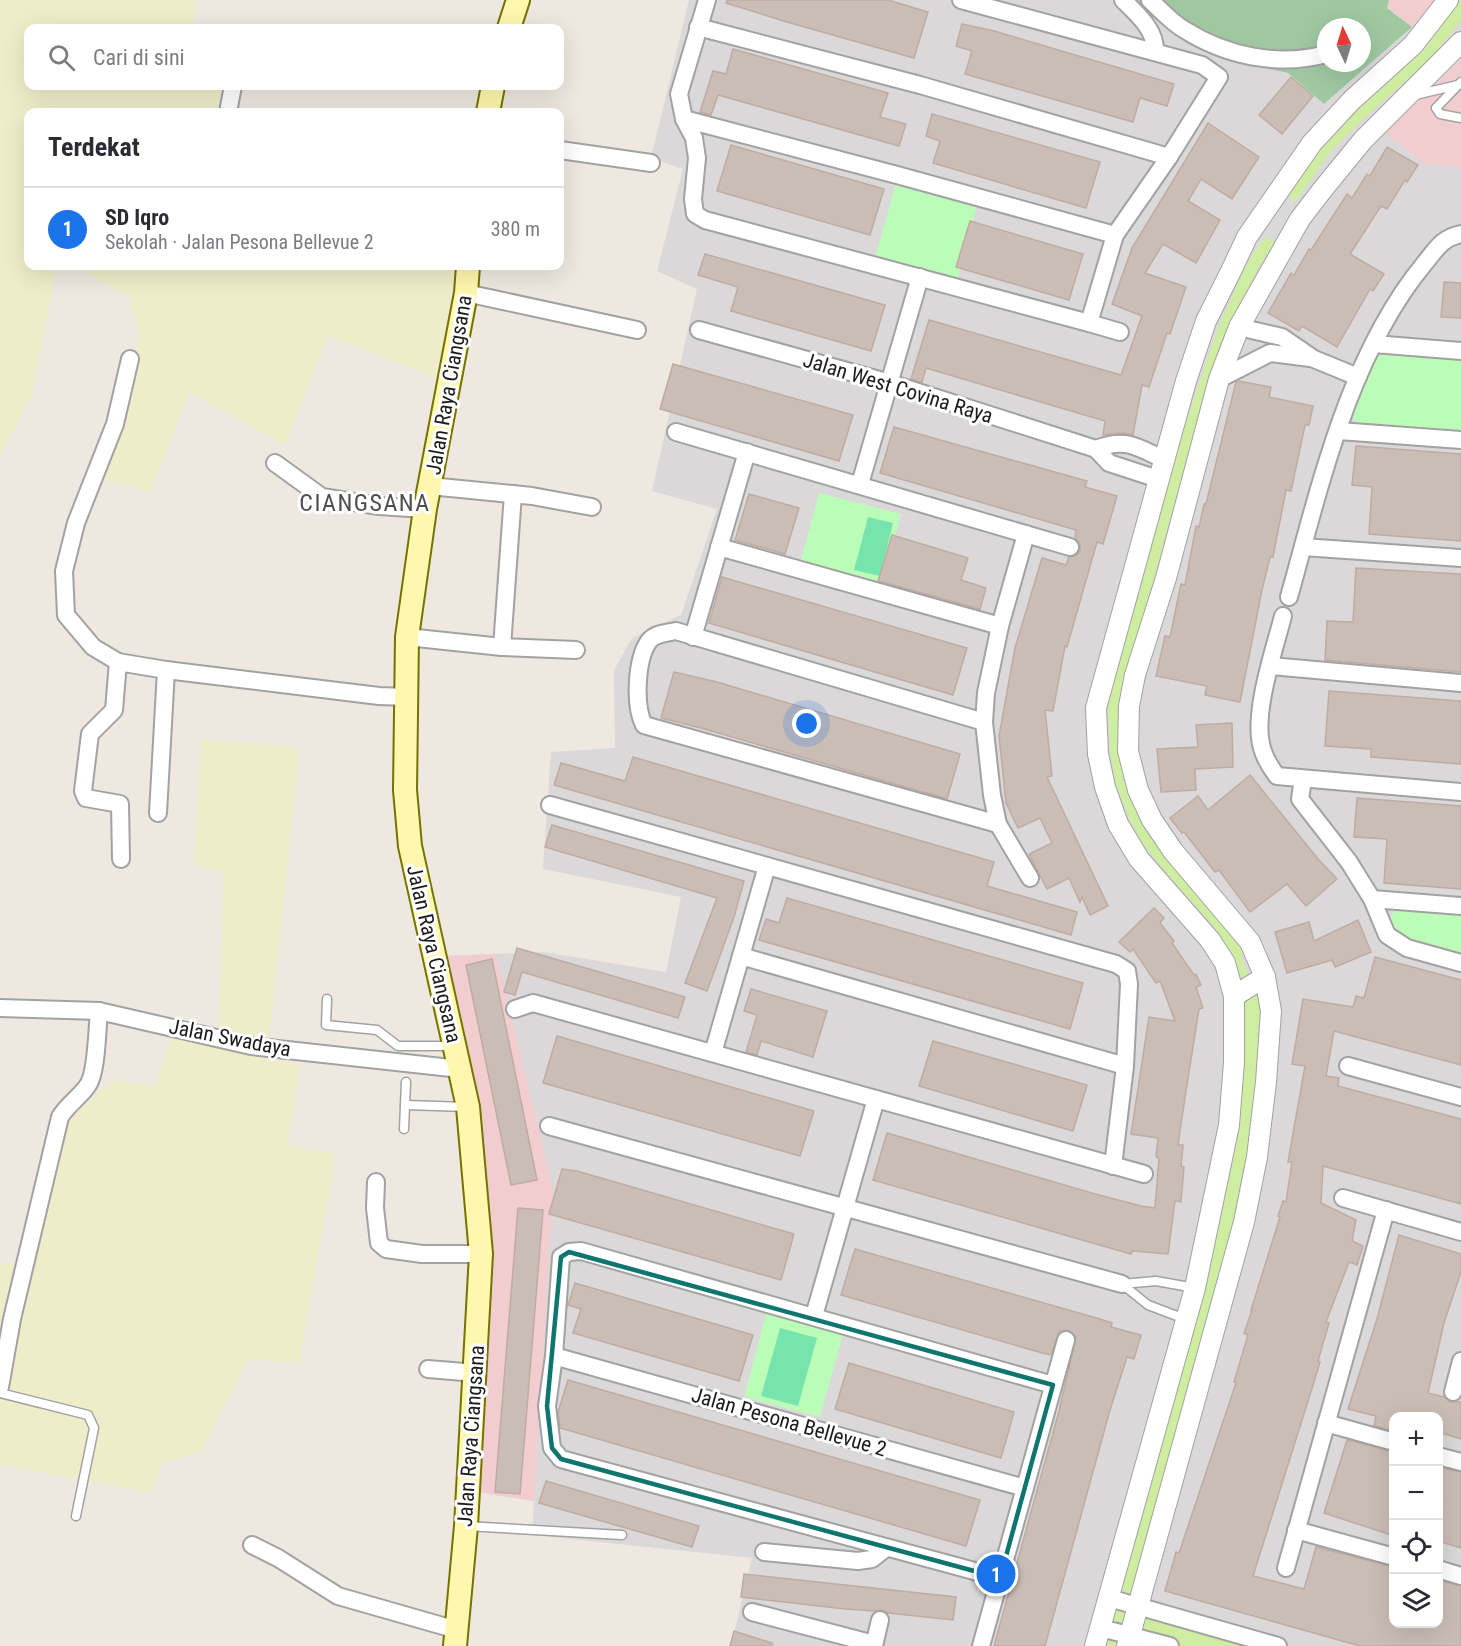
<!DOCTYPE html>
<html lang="id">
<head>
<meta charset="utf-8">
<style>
	body { margin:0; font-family:"Roboto Condensed",sans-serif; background:#f7f7f7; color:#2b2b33 }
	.controls { position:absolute; right:18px; bottom:18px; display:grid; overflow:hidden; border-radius:12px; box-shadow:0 6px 24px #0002 }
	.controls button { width:54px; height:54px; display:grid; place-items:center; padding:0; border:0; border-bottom:2px solid #e1e1e2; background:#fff; color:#2b2b33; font:30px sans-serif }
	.compass { position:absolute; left:1317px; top:18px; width:54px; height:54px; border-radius:50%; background:#fff; box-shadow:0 6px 24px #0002; rotate:356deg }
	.you { position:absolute; left:807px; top:724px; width:21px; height:21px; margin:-15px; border:4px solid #fff; border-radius:50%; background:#1a73e8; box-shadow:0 0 0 9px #1a73e833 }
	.badge { display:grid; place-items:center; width:39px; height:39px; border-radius:50%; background:#1a73e8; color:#fff; font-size:20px; font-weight:700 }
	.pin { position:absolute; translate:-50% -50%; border:3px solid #fff; box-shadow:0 2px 6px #0006 }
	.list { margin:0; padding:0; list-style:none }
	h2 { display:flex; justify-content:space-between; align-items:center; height:78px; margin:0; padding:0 24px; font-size:26px }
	h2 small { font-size:20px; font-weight:400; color:#7c7c81 }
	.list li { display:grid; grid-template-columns:39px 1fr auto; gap:18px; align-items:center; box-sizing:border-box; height:84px; padding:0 24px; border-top:2px solid #e1e1e2 }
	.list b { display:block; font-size:22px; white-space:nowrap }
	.list p { margin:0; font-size:20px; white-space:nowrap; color:#7c7c81 }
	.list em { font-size:20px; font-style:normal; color:#7c7c81 }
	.icon { flex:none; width:33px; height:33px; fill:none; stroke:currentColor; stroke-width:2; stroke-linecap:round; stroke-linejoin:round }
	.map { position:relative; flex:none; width:1461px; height:1646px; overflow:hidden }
	.search { position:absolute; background:#fff; box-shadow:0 6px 24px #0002; left:24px; top:24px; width:540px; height:66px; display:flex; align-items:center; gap:15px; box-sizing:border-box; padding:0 21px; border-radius:12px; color:#7c7c81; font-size:22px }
	.panel { position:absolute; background:#fff; box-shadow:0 6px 24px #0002; left:24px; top:108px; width:540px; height:162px; border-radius:12px }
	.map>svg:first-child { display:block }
	.residential { fill:#dad8d8; fill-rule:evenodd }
	.commercial { fill:#f1cdd0 }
	.farmland { fill:#efedc9 }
	.grass { fill:#cfeda1 }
	.cemetery { fill:#9fc8a1; fill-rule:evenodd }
	.park { fill:#bbfdb8 }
	.pitch { fill:#77e4ad }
	.building { fill:#cabdb6; stroke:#c0aba1; stroke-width:1.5 }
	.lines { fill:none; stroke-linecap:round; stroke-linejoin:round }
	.service-casing { stroke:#a2a2a2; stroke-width:11 }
	.minor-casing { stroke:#a2a2a2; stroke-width:20 }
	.tertiary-casing { stroke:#a2a2a2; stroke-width:22 }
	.secondary-casing { stroke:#757300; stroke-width:26 }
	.service { stroke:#fff; stroke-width:8 }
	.minor { stroke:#fff; stroke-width:16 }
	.tertiary { stroke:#fff; stroke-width:20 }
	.secondary { stroke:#fef8ae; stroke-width:22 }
	.marked { fill:none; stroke:#0f766e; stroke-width:4.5; stroke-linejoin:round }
	.labels { text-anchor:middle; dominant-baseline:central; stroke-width:6; stroke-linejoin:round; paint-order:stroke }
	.street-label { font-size:21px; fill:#1b1b1b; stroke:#fff }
	.quarter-label { font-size:24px; letter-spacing:1.5px; fill:#4e4e4e; stroke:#fff }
</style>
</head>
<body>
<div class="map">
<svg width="1461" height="1646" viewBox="0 0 1461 1646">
	<rect width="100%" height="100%" fill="#eee8e0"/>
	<path class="residential" d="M689,0H1130L1239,62L1288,73L1324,104L1412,27L1387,7L1389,0H1461V1646H731L752,1558L532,1535L534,1501L477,1492L491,1282L481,1127L443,956L544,952L666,972L681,897L543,869L551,752L615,748L614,670L632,638L681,615L717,509L652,491L697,289L657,271L683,169L651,158ZM1394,1416H1438V1624H1394Z"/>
	<g class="commercial">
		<polygon points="1389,0 1436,0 1412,27 1387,7"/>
		<polygon points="1461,59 1461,167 1424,164 1385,132"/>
		<polygon points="496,954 553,1189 534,1501 477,1492 491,1282 481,1127 443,956"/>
	</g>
	<g class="farmland">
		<polygon points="0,0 198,0 192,28 28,28 28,86 238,86 233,112 28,112 28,266 57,266 32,394 0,456"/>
		<polygon points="75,266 456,266 438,379 328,336 285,445 189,392 150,492 102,479 140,332 129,297"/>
		<polygon points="201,739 300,748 267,1059 301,1065 287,1145 336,1154 299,1364 249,1358 201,1451 161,1464 153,1493 0,1465 0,1263 27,1266 63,1126 112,1080 155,1086 171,1037 218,1045 224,873 194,865"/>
	</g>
	<g class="grass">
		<polygon points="1461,0 1461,20 1431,58 1360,122 1331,151 1296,201 1291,200 1290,190 1322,144 1353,113 1422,51"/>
		<polygon points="1264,238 1272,239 1273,244 1256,272 1229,332 1188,453 1119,707 1127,781 1245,951 1241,956 1249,978 1242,980 1234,957 1216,929 1162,868 1141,841 1129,818 1116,784 1110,751 1108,706 1177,449 1218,328 1245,267"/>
		<polygon points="1265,977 1264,1104 1138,1607 1274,1646 1170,1646 1132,1636 1129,1646 1095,1646 1211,1216 1234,996"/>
	</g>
	<path class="cemetery" d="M1130,0H1389L1387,8L1412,27L1324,104L1288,73L1239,62L1189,44ZM1326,27H1362V63H1326Z"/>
	<g class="park">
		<polygon points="896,183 977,205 957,280 875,258"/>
		<polygon points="1387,352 1461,360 1461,433 1362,427 1354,420 1351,413 1375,358"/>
		<polygon points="819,493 901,514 881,590 799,568"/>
		<polygon points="1409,907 1461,912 1461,955 1410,942 1392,929 1390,917 1396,909"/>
		<polygon points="767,1310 844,1331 820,1417 744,1397"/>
	</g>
	<g class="pitch">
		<polygon points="868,517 893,523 880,576 854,570"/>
		<polygon points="780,1328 817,1338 798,1406 761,1396"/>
	</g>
	<g class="building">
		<polygon points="727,0 888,0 928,12 914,58 787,22 726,3"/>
		<polygon points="962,24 994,31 1174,84 1167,106 1140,98 1133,122 965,74 972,51 956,46"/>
		<polygon points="733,49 888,93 880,117 906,124 899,146 718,95 711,115 700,112 713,71 726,74"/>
		<polygon points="1291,77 1313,96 1282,134 1259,115"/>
		<polygon points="932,114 1100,162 1086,208 933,163 940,141 926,136"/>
		<polygon points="1208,123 1259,157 1232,199 1201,179 1188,201 1220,220 1196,263 1163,244 1145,273 1186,287 1170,334 1167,333 1149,387 1142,385 1133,435 1123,433 1103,435 1105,421 926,368 922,382 911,379 929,320 1121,375 1142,316 1112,304 1132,248"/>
		<polygon points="731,145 884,189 870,235 717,191"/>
		<polygon points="1387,147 1418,165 1407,182 1405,180 1387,209 1381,206 1350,254 1384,274 1373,291 1370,289 1337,347 1302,326 1299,331 1268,313 1291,273 1294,275 1309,249 1311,250 1347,194 1352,198 1367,174 1370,176"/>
		<polygon points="970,221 1083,254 1069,300 956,267"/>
		<polygon points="705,254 885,305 871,351 731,311 738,287 698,275"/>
		<polygon points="1444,282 1461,283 1461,318 1441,317"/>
		<polygon points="673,364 853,415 839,461 660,409"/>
		<polygon points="1238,381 1271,387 1269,397 1313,406 1309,425 1305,425 1291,491 1286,490 1273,557 1270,557 1262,590 1240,702 1205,695 1207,686 1156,676 1165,636 1170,637 1181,584 1185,585 1196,526 1199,527 1204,504 1206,504 1236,382"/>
		<polygon points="894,427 1087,481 1085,487 1117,496 1103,544 1097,542 1067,647 1065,646 1053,711 1045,710 1052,776 1047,777 1108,906 1090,915 1082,897 1080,902 1069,878 1047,889 1034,864 1029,854 1052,843 1040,818 1018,828 1006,803 999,736 1015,648 1042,558 1066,565 1069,557 1077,555 1080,550 1080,544 1075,538 1076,530 880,473"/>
		<polygon points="1356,446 1461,454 1461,541 1369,534 1372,487 1352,485"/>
		<polygon points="749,494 799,508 785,554 735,540"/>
		<polygon points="892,535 968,558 961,580 986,588 980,609 878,581"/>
		<polygon points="1356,568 1461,574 1461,672 1325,660 1327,621 1353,622"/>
		<polygon points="722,577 967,648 953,695 709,623"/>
		<polygon points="674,672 717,682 960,754 947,799 701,728 661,718"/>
		<polygon points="1329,691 1461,701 1461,764 1371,757 1371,749 1325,746"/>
		<polygon points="1232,723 1233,767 1195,769 1196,790 1161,792 1157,749 1198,747 1196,725"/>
		<polygon points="633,757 994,862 987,886 1077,912 1071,935 554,785 561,763 625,781"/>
		<polygon points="1250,775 1318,859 1337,879 1306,906 1287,884 1250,912 1219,870 1215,872 1184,832 1182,833 1170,818 1198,796 1208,810"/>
		<polygon points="1357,798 1461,806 1461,889 1384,883 1387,839 1354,837"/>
		<polygon points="552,825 744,881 734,917 707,991 685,983 717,898 545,847"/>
		<polygon points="787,898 1083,983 1070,1029 759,940 766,919 779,923"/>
		<polygon points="1154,908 1164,918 1160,923 1174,941 1172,943 1194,975 1196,974 1201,985 1196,987 1203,1008 1199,1009 1186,1091 1178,1145 1183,1145 1181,1166 1184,1167 1181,1202 1175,1201 1168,1254 1132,1251 1131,1254 873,1180 887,1133 1095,1194 1141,1206 1155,1208 1159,1158 1156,1157 1158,1138 1131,1134 1149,1017 1175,1021 1160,981 1156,983 1133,949 1130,952 1119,942"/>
		<polygon points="1358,920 1371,952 1335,967 1332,960 1287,973 1275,932 1309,922 1314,941"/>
		<polygon points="517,948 685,997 678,1018 522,972 515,995 504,992"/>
		<polygon points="1375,957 1461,980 1461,1065 1334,1031 1326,1076 1339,1078 1338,1086 1461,1119 1461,1204 1323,1166 1321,1203 1356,1220 1352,1241 1363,1246 1357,1265 1349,1262 1326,1322 1329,1323 1318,1361 1320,1362 1314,1382 1253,1576 1304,1589 1316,1547 1394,1567 1394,1623 1438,1623 1438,1580 1461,1586 1461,1646 1360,1646 1165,1591 1176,1552 1179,1553 1236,1383 1234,1382 1248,1335 1244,1333 1252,1310 1251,1310 1280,1217 1278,1216 1283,1201 1286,1202 1292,1162 1288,1162 1305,1066 1292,1064 1303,999 1353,1007 1356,996 1364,998"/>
		<polygon points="492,959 537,1180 511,1185 466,965"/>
		<polygon points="751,989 827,1011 813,1057 761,1041 757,1055 746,1052 757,1015 744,1011"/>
		<polygon points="557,1036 814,1111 800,1156 543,1083"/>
		<polygon points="933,1041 1087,1085 1073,1131 919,1086"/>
		<polygon points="562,1169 577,1171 794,1234 781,1280 549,1214"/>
		<polygon points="518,1208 543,1210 520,1494 495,1492"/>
		<polygon points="1399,1235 1461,1254 1461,1272 1444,1323 1428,1393 1444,1397 1450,1402 1461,1402 1461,1439 1438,1432 1438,1416 1394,1416 1394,1431 1374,1426 1376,1416 1348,1409 1377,1319"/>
		<polygon points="855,1249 1100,1319 1112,1323 1111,1327 1141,1335 1134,1359 1127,1357 1110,1410 1045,1646 994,1646 1059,1411 1076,1337 1068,1330 1059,1332 1051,1355 1046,1354 841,1295"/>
		<polygon points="575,1283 753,1335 739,1381 573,1333 581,1309 568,1305"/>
		<polygon points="849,1363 1014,1412 1001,1458 835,1409"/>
		<polygon points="568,1380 980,1500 966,1546 560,1428 558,1412"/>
		<polygon points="1347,1440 1394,1452 1394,1536 1324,1513"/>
		<polygon points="1438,1467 1461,1472 1461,1548 1438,1541 1438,1518 1443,1503 1438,1502"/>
		<polygon points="546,1481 699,1526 692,1547 539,1503"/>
		<polygon points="744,1574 956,1597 953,1620 888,1613 882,1610 875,1611 845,1609 741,1597"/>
		<polygon points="734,1631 772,1643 772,1646 730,1646"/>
	</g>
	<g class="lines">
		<defs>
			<g id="service">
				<polyline points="1461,82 1436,108 1440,114 1461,118"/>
				<polyline points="1415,95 1458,85"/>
				<polyline points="327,999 326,1025 377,1030 398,1046 452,1046"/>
				<polyline points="405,1105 468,1107"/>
				<polyline points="404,1129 406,1082"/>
				<polyline points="1122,1284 1156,1281 1195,1288"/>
				<polyline points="1122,1284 1148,1305 1185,1319"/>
				<polyline points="0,1393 88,1415 94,1428 76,1516"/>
				<polyline points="466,1526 622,1535"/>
			</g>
			<g id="minor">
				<polyline points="707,0 679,94 684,119 694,138 697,158 693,199 695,214 705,220 1089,323 1115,235 1169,157 1219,77 1202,65 961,0"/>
				<path d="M1123,0C1138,15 1156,30 1155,52"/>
				<path d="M1150,0C1161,10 1172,23 1185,30C1226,56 1279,67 1326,54"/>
				<polyline points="698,27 920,85 1169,157"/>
				<polyline points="228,112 233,86"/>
				<polyline points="684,119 897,175 1115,235"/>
				<polyline points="560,150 651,163"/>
				<polyline points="466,293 637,330"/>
				<polyline points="1089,323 1120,332"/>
				<polyline points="1239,327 1282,337 1314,359 1358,377"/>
				<polyline points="699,330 890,383 1096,449 1109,463 1158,479"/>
				<polyline points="1374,344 1461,351"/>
				<polyline points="1219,379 1270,353 1310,358"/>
				<polyline points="1339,431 1461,440"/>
				<polyline points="676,432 1070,547"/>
				<path d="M1096,449C1125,437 1137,447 1163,459"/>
				<polyline points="275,463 322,497 379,506 425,509"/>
				<polyline points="860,484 920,277"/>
				<polyline points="430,486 532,496 592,507"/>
				<polyline points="513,494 502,647 576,650"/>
				<polyline points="1026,534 1000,626 986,693 984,722 992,795 998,824 1030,878"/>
				<polyline points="719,547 1000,626"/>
				<polyline points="1303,547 1461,558"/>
				<path d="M1289,597C1320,486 1349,355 1424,264C1436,250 1441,238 1461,234"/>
				<path d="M1283,616C1274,651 1252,714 1262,748C1265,759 1270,767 1277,776L1461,792"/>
				<polyline points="407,637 502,647"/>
				<polyline points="693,637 747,452"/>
				<polyline points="118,662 93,647 66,615 64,571 76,523 115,424 130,359"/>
				<polyline points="1271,666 1461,683"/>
				<path d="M984,722L676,631C667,633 655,633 649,641C636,659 634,706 644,725L998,824"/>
				<polyline points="1303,779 1300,799 1349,862 1372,899 1387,935 1407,948 1461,963"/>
				<polyline points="550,805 1116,964 1127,971 1129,984 1125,1066 1113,1166"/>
				<polyline points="158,813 166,670"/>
				<polyline points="121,859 120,804 86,798 83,791 90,734 114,710 118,662 166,670 379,696 407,697"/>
				<polyline points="1372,899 1461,906"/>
				<polyline points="741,956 1125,1066"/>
				<polyline points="0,1008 99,1011 251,1046 460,1069"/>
				<polyline points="515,1009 533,1003 1144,1174"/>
				<polyline points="713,1053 767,866"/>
				<polyline points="1348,1066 1461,1097"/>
				<polyline points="549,1126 1122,1284"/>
				<polyline points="376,1182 375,1208 379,1243 386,1249 422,1254 481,1254"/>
				<polyline points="1343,1198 1461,1232"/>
				<polyline points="814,1316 876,1099"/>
				<polyline points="554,1356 1025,1488"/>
				<polyline points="428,1369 476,1373"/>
				<path d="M0,1387L12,1319L60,1117C68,1104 81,1096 88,1085C97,1072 97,1029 99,1011"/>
				<polyline points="1453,1392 1461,1361"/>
				<polyline points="1326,1423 1394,1442"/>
				<polyline points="1438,1456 1461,1462"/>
				<polyline points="1296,1530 1394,1557"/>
				<polyline points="252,1545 278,1558 338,1596 457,1630"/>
				<polyline points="764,1552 858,1561 872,1559 886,1548"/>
				<polyline points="1286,1568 1386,1210"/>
				<polyline points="1438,1569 1461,1576"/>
				<polyline points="1000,1578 561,1459 552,1448 547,1406 554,1356 561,1257 569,1252 581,1251 1053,1385"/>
				<polyline points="1109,1598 1278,1646"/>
				<polyline points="752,1612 874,1644"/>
				<polyline points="1101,1628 1170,1646"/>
				<polyline points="874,1646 880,1620"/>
				<polyline points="981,1646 1066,1340"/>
			</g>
			<g id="tertiary">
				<polyline points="1234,996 1265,977"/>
				<polyline points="1095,1646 1195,1288 1229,1125 1234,1062 1234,996 1225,963 1210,940 1139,859 1118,824 1105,787 1098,754 1096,708 1186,381 1206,321 1232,269 1247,237 1312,143 1352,100 1413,45 1448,0"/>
				<polyline points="1127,1646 1244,1222 1257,1157 1266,1082 1271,1011 1265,977 1250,942 1173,851 1152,820 1138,790 1128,751 1129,706 1135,675 1166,578 1219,379 1239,327 1300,219 1323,189 1363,140 1461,42"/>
			</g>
			<g id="secondary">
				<polyline points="509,28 518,0"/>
				<polyline points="488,112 493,86"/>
				<polyline points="455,1646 466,1526 481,1254 468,1107 410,846 405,790 407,637 425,509 466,293 468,266"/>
			</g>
		</defs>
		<use href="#service" class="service-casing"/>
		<use href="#minor" class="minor-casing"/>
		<use href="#tertiary" class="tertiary-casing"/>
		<use href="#secondary" class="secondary-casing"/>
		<use href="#service" class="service"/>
		<use href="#minor" class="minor"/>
		<use href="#tertiary" class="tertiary"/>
		<use href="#secondary" class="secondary"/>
	</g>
	<path class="marked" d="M569,1252L1053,1385L1000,1578L561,1459L552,1448L547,1406L561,1257Z"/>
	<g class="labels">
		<g class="street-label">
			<text transform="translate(449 385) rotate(-80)">Jalan Raya Ciangsana</text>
			<text transform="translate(898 388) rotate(17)">Jalan West Covina Raya</text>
			<text transform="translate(434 954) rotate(77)">Jalan Raya Ciangsana</text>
			<text transform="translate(230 1038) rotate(11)">Jalan Swadaya</text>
			<text transform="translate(789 1422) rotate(16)">Jalan Pesona Bellevue 2</text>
			<text transform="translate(471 1436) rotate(-86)">Jalan Raya Ciangsana</text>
		</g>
		<g class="quarter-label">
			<text x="365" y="503">CIANGSANA</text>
		</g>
	</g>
</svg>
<div class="controls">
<button>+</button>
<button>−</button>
<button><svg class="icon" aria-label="locate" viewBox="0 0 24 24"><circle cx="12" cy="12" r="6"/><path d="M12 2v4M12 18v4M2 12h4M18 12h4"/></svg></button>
<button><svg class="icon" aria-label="layers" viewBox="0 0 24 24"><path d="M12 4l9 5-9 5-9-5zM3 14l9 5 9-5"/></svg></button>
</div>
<svg class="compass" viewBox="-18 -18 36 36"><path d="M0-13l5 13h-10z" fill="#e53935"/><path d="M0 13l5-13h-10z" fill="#7c7c81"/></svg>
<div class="you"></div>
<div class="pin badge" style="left:996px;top:1574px">1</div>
<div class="search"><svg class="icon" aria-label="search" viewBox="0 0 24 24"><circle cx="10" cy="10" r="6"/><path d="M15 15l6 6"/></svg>Cari di sini</div>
<section class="panel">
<h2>Terdekat<small></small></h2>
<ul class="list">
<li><span class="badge">1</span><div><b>SD Iqro</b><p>Sekolah · Jalan Pesona Bellevue 2</p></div><em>380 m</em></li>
</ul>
</section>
</div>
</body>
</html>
